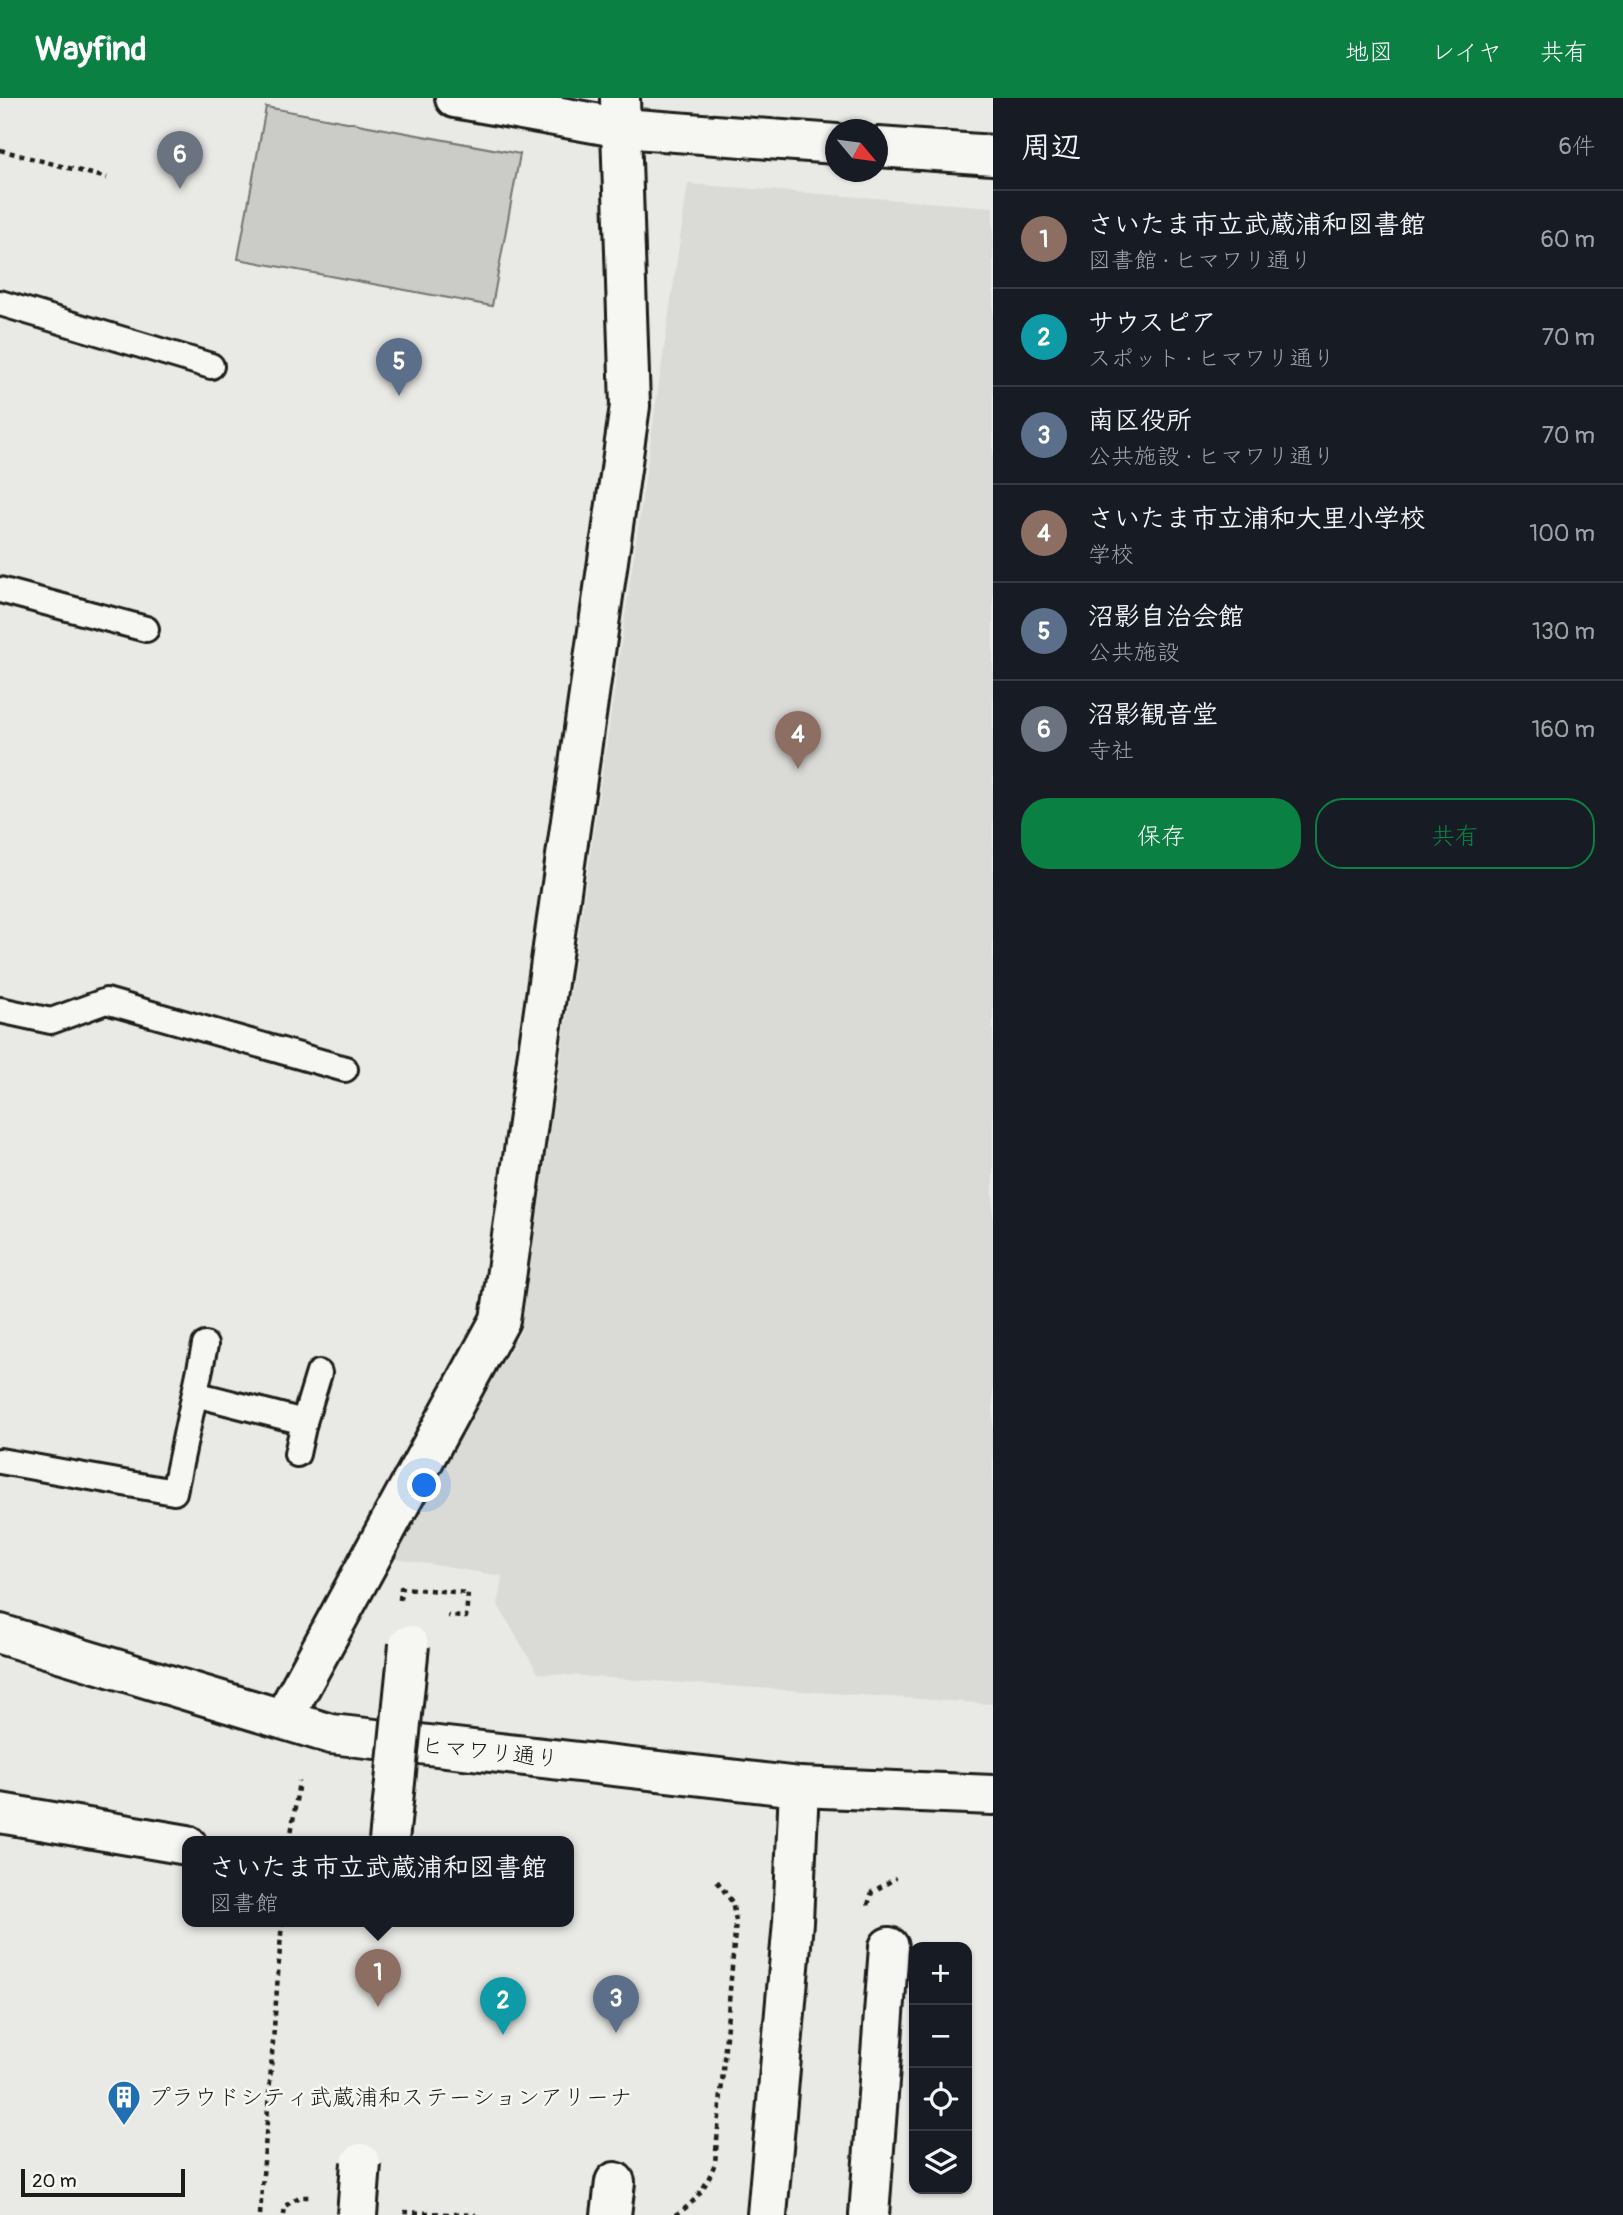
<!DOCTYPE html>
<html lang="ja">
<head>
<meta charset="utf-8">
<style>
	body { margin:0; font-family:Pangolin,"Klee One",sans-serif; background:#242831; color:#f1f3f6 }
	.controls { position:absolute; right:21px; bottom:21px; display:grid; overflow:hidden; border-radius:14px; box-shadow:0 2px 5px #0004 }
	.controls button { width:63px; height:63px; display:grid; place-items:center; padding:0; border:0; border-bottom:2px solid #363941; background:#171b24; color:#f1f3f6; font:35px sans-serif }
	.compass { position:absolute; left:825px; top:21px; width:63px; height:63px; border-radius:50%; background:#171b24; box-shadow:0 2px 5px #0004; rotate:119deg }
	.scale { position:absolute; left:21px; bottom:18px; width:164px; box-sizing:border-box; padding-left:7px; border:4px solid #1c1c1c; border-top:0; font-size:19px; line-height:24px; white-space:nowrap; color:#1c1c1c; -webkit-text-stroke:5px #f6f6f2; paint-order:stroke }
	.you { position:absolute; left:425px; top:1388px; width:24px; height:24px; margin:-18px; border:5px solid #fff; border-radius:50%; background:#1a73e8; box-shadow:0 0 0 10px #1a73e833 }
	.badge { display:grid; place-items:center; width:46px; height:46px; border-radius:50%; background:#0b8043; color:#fff; font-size:23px; font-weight:700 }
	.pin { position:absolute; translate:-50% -58px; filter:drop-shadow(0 2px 4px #0008) }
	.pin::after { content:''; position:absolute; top:37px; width:24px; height:21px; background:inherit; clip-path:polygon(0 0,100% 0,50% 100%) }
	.popup { position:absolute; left:182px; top:1738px; width:392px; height:91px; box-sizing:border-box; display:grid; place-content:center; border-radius:14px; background:#171b24; filter:drop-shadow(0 2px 5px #0005); font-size:23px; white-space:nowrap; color:#9ea1a6 }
	.popup b { font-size:26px; color:#f1f3f6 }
	.popup::after { content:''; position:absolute; left:50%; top:100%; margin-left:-14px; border:14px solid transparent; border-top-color:#171b24 }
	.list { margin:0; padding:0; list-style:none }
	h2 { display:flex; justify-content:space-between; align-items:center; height:91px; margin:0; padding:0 28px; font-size:30px }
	h2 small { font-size:23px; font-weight:400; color:#9ea1a6 }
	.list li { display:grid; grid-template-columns:46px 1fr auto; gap:21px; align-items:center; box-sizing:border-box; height:98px; padding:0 28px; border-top:2px solid #363941 }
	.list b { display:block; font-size:26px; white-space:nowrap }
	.list p { margin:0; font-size:23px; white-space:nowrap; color:#9ea1a6 }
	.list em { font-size:23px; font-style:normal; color:#9ea1a6 }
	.actions { display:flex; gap:14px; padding:21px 28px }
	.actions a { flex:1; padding:16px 0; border:2px solid #0b8043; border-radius:28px; text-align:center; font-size:24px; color:#0b8043 }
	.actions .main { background:#0b8043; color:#fff }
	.icon { flex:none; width:38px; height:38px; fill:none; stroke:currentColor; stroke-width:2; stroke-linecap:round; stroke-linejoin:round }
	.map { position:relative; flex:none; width:993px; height:2117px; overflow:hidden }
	header { display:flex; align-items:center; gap:42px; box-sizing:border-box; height:98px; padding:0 35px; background:#0b8043; color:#fff }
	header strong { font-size:33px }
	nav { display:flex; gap:38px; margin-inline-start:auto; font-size:24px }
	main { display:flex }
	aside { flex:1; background:#171b24 }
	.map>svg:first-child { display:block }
	.built { fill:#dadad6 }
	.green { fill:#cbcbc7; stroke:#747472; stroke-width:2 }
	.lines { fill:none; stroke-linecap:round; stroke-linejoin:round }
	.lane-casing { stroke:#1c1c1c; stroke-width:30 }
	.street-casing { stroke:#1c1c1c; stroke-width:44 }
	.secondary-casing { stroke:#1c1c1c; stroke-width:44 }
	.path { stroke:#1c1c1c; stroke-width:4.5; stroke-dasharray:5 5; stroke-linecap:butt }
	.lane { stroke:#f6f6f2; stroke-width:24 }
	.street { stroke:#f6f6f2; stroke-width:38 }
	.secondary { stroke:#f6f6f2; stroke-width:38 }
	.street-bridge-casing { stroke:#1c1c1c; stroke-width:44; stroke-linecap:butt }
	.path-bridge { stroke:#1c1c1c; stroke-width:4.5; stroke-dasharray:5 5; stroke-linecap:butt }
	.street-bridge { stroke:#f6f6f2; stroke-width:38 }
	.labels { text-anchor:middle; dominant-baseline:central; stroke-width:5; stroke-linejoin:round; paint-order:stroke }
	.street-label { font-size:23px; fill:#1c1c1c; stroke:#f6f6f2 }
	.poi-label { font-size:23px; fill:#1c1c1c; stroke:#f6f6f2; text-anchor:start }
</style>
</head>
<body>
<header>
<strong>Wayfind</strong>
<nav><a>地図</a><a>レイヤ</a><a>共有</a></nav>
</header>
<main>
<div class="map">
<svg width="993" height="2117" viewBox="0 0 993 2117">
	<rect width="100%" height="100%" fill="#e9e9e5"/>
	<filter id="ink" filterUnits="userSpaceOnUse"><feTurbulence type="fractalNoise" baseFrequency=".0143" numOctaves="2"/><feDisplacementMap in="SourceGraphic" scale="14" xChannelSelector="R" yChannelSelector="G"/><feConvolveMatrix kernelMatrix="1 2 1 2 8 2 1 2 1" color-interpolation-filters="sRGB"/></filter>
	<g filter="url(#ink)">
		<polygon class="built" points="688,86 993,109 993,1606 538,1575 498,1507 502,1478 391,1460 521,1233"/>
		<polygon class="green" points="266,9 520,56 492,208 238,161"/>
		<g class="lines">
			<defs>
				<g id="lane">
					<polyline points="0,205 211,268"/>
					<polyline points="0,492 146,531"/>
					<polyline points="0,912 51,923 106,903 345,971"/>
					<polyline points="195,1296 304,1324 319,1275"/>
					<polyline points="297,1356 304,1324"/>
					<polyline points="0,1363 174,1394 205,1247"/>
				</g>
				<g id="street">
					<polyline points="455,0 622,30 836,46"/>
					<polyline points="878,49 993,57"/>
					<polyline points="283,1621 500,1222 630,308 620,0"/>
					<polyline points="0,1715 187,1747"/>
					<polyline points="611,2117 615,2084"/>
					<polyline points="869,2117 889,1849"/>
				</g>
				<g id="secondary">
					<polyline points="0,1536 331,1636 799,1689 993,1697"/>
					<polyline points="767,2117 793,1824 799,1689"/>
				</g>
			</defs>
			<use href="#lane" class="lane-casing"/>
			<use href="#street" class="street-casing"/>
			<use href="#secondary" class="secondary-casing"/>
			<g class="path">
				<polyline points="0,52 107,80"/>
				<polyline points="290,1743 299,1683"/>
				<polyline points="868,1807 872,1794 896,1780"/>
				<polyline points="404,2114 476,2117"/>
				<polyline points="260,2117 282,1823"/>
				<polyline points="284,2117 285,2108 299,2099 311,2099"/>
				<path d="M675,2117C696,2105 707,2087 715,2065L736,1823L732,1804L717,1783"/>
			</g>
			<use href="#lane" class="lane"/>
			<use href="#street" class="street"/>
			<use href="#secondary" class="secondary"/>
			<defs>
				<g id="street-bridge">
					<polyline points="389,1743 409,1547"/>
					<polyline points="357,2117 361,2065"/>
				</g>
			</defs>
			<use href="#street-bridge" class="street-bridge-casing"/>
			<polyline class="path-bridge" points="400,1502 401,1490 468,1495 466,1519 448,1518"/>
			<use href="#street-bridge" class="street-bridge"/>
		</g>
	</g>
	<defs>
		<symbol id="building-pin" viewBox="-11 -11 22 30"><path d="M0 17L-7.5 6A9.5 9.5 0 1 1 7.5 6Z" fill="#1f6fb2" stroke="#f6f6f2"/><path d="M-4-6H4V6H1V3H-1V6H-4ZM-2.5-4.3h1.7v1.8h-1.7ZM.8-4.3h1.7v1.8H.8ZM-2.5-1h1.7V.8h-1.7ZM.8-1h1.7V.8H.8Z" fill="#fff"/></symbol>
	</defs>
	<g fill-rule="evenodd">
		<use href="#building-pin" x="105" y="1980" width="38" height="52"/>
	</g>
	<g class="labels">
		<g class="street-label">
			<text transform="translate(490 1654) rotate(6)">ヒマワリ通り</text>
		</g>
		<g class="poi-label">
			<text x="148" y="1999">プラウドシティ武蔵浦和ステーションアリーナ</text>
		</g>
	</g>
</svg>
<div class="controls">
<button>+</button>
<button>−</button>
<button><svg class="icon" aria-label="locate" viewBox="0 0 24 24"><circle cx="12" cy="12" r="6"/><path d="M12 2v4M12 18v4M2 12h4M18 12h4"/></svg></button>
<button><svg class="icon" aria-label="layers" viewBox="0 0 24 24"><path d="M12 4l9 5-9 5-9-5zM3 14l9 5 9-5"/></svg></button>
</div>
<svg class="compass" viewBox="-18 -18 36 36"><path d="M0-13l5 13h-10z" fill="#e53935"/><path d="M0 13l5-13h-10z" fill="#9ea1a6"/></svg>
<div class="scale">20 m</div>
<div class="you"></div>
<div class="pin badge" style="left:378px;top:1909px;background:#8d6e63">1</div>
<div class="popup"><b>さいたま市立武蔵浦和図書館</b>図書館</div>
<div class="pin badge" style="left:503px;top:1937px;background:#0f9aa8">2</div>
<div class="pin badge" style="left:616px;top:1935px;background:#5c6f8a">3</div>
<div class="pin badge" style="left:798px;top:671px;background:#8d6e63">4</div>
<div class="pin badge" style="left:399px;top:298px;background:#5c6f8a">5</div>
<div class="pin badge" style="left:180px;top:91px;background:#6b7280">6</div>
</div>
<aside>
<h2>周辺<small>6件</small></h2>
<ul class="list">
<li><span class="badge" style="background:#8d6e63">1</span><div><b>さいたま市立武蔵浦和図書館</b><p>図書館 · ヒマワリ通り</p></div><em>60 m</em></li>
<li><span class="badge" style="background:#0f9aa8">2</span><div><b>サウスピア</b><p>スポット · ヒマワリ通り</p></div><em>70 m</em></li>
<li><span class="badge" style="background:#5c6f8a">3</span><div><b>南区役所</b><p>公共施設 · ヒマワリ通り</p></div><em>70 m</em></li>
<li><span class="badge" style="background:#8d6e63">4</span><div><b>さいたま市立浦和大里小学校</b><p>学校</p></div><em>100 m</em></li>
<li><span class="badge" style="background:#5c6f8a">5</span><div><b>沼影自治会館</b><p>公共施設</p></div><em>130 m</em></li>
<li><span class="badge" style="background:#6b7280">6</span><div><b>沼影観音堂</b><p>寺社</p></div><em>160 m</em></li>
</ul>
<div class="actions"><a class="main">保存</a><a>共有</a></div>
</aside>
</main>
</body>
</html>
